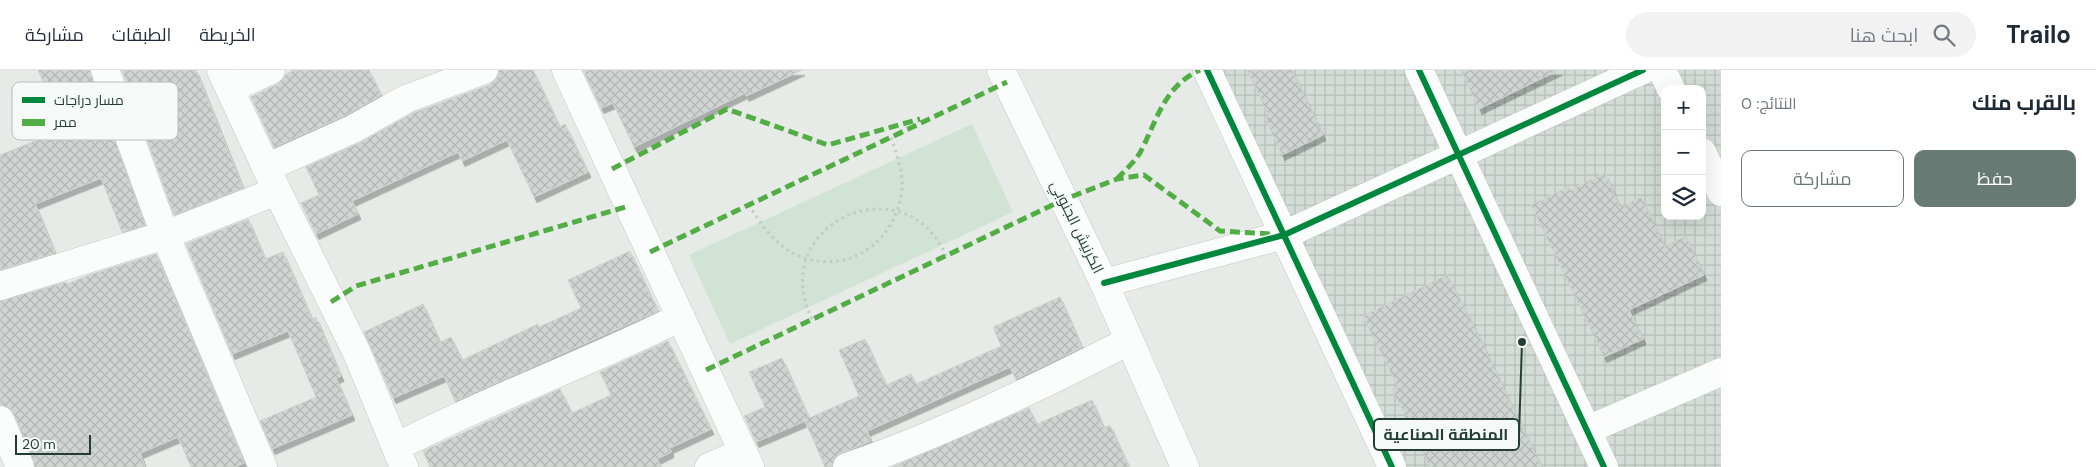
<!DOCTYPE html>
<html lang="ar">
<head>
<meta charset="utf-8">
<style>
	body { margin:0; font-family:"DM Sans",Cairo,sans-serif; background:#f2f2f3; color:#1f2937; direction:rtl }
	.controls { position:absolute; right:15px; top:15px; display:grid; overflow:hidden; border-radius:10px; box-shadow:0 5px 20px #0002 }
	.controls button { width:45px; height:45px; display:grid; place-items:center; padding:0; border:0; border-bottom:1px solid #e0e1e3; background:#fff; color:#1f2937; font:25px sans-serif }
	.scale { position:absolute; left:15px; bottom:12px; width:76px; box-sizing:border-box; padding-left:5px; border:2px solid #243d35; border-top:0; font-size:14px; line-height:18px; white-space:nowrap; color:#243d35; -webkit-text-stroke:4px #f5f9f7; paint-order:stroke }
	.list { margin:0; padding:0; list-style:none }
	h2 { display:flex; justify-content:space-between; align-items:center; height:65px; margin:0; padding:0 20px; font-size:21px }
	h2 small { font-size:16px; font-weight:400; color:#747a83 }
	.actions { display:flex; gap:10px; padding:15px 20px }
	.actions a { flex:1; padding:11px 0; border:1px solid #687a74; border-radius:10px; text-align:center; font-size:18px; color:#687a74 }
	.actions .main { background:#687a74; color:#fff }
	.icon { flex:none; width:28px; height:28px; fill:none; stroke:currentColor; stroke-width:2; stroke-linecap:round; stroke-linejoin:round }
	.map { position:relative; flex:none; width:1721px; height:397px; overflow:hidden; direction:ltr }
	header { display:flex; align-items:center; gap:30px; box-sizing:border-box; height:70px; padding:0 25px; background:#fff; border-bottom:1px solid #e0e1e3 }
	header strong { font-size:24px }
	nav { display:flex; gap:28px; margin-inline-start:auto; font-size:18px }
	.search { width:350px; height:45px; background:#f2f2f3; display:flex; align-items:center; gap:12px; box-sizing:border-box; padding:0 18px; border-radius:28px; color:#747a83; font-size:19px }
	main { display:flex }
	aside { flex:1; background:#fff }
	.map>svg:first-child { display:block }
	.industrial { fill:url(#industrial-grid); fill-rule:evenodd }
	.green { fill:#d0e3d5 }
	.building { fill:url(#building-cross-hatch); stroke:#cfd4d1; filter:url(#shadow) }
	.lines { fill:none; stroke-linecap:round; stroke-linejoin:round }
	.minor-casing { stroke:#c3c8c5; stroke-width:29 }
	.secondary-casing { stroke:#c2c8c5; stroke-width:29 }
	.path { stroke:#c2cbc6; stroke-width:3; stroke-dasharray:2.5 4; stroke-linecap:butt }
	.minor { stroke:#fbfcfc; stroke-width:28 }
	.secondary { stroke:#fbfcfc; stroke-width:28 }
	.quiet { stroke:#53ad45; stroke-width:5; stroke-dasharray:10 5; stroke-linecap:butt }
	.cycleway-casing { stroke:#f5f9f7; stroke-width:9 }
	.cycleway { stroke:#00873e; stroke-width:6 }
	.labels { text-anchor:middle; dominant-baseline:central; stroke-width:4; stroke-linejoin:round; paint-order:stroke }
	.street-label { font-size:15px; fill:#243d35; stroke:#f5f9f7 }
	.key { fill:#f5f9f7; stroke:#b6c1bd; stroke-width:1 }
	.key-label { font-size:14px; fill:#243d35 }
	.leader { fill:none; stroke:#243d35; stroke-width:2 }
	.callout-dot { fill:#243d35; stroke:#f5f9f7; stroke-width:2 }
	.callout { fill:#f5f9f7; stroke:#243d35; stroke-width:2 }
	.callout-label { font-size:16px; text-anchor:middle; font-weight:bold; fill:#243d35 }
</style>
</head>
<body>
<header>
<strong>Trailo</strong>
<div class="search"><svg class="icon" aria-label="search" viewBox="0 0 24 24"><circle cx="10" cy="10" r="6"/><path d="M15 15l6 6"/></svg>ابحث هنا</div>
<nav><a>الخريطة</a><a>الطبقات</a><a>مشاركة</a></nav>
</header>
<main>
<aside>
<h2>بالقرب منك<small>النتائج: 0</small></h2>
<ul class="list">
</ul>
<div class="actions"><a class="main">حفظ</a><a>مشاركة</a></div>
</aside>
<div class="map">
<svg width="1721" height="397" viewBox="0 0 1721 397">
	<defs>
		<pattern id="industrial-grid" width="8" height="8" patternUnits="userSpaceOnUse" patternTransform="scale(1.25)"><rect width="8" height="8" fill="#d4dcd8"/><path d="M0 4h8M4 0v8" fill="none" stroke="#b6beba"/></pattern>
		<pattern id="building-cross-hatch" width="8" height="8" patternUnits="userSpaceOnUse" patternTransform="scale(1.25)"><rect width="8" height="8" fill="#d0d4d2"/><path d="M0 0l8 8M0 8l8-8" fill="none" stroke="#b2b7b5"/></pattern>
		<filter id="shadow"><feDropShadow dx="3" dy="5.5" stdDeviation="0" flood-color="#0004"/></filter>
	</defs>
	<rect width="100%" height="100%" fill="#e6ebe8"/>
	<path class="industrial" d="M1191,0H1721V397H1384ZM1665,19H1702V146H1665Z"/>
	<polygon class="green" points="972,54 1013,142 730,274 689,185"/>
	<g class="building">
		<polygon points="38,0 90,0 145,155 122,162 101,108 35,134 55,183 0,200 0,85 50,65 33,22 45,17"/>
		<polygon points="122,0 196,0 243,118 174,145"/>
		<polygon points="294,0 369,0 381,25 346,45 274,77 251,27 278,14 286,4"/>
		<polygon points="499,0 533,0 560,57 565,54 588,102 534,127 507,70 462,91 458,82 352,131 358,144 316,164 301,133 319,125 306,97 359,73 413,43 489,15 496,10"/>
		<polygon points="583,0 802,0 746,26 745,23 634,77 613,33 601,38"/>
		<polygon points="1247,0 1292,0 1323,65 1282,85 1265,48 1269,46"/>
		<polygon points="1461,0 1559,0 1479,39"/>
		<polygon points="1605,103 1620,137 1641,127 1665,176 1686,166 1704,205 1629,240 1643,269 1604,287 1531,135 1568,117 1570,120"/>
		<polygon points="248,149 265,189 283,182 312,249 316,247 341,306 336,308 352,345 272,379 260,351 316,327 288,261 232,284 186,174"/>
		<polygon points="630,181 658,241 455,331 444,306 393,328 364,262 423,234 440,272 451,267 462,290 538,254 539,257 581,238 568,210"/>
		<polygon points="156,184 244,393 234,397 191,397 178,367 140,383 145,397 35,397 14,344 9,337 0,335 0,231 66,212 67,214 92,204"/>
		<polygon points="1447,205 1468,244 1542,397 1430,397 1392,319 1398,317 1363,246"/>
		<polygon points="1060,227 1082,277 1016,309 1010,297 867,361 871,371 841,383 835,387 832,397 825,397 805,351 756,372 744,346 765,337 749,302 782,288 809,348 859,326 839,280 865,269 886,315 911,304 916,314 1001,276 993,257"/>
		<polygon points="668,271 711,359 670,378 671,382 657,389 661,397 430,397 423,381 560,319 572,343 611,325 600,302"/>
		<polygon points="1092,330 1104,358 1110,355 1129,397 892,397 1029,338 1037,354"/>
	</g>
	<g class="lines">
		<defs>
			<g id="minor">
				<polyline points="105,0 165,165 263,397"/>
				<polyline points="221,0 277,121 357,283 404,397"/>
				<polyline points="566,0 750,397"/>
				<polyline points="1207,0 1392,397"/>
				<polyline points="1419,0 1604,397"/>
				<polyline points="1662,0 1671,19"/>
				<polyline points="230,19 271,0"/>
				<polyline points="1702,82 1721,122"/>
				<polyline points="266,98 353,59 406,29 484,0"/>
				<polyline points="1104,213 1284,165 1643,0"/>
				<polyline points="0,216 165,165 277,121"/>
				<polyline points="0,350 20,397"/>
				<polyline points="1587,360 1721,302"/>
				<path d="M396,377C489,329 587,294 681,247"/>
				<polyline points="709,397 743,382"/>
				<path d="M847,397C944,363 1037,318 1129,271"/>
			</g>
			<polyline id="secondary" points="1001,0 1104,213 1185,397"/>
		</defs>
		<use href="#minor" class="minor-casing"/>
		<use href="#secondary" class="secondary-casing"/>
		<g class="path">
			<path d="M749,135C761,154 776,177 799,186C849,206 897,171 902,119C904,102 896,83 891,67"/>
			<path d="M812,249C765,154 905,91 946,186"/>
		</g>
		<use href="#minor" class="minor"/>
		<use href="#secondary" class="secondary"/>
		<g class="quiet">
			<polyline points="612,99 727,39 828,75 920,49"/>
			<path d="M1117,109C1125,100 1137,90 1142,79C1158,47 1165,16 1200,0"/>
			<polyline points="650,182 1007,12"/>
			<polyline points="331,232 356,216 629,136"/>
			<polyline points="706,300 1063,130 1117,109 1144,105 1220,161 1272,164"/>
		</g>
		<defs>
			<g id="cycleway">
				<polyline points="1207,0 1392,397"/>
				<polyline points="1419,0 1604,397"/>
				<polyline points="1104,213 1284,165 1643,0"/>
			</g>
		</defs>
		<use href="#cycleway" class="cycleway-casing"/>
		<use href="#cycleway" class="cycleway"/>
	</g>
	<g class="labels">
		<g class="street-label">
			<text transform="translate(1077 157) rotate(64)">الكرنيش الجنوبي</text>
		</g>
	</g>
	<rect x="12" y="12" width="166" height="58" rx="8" class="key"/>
	<rect x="22" y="27" width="23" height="6" fill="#00873e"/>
	<rect x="22" y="49" width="23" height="7" fill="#53ad45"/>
	<g class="key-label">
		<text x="54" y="35">مسار دراجات</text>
		<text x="54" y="57">ممر</text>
	</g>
	<path class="leader" d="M1522 272L1519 365"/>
	<circle class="callout-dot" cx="1522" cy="272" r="5"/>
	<rect class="callout" x="1374" y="349" width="145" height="31" rx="5"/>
	<g class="callout-label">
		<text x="1446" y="370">المنطقة الصناعية</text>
	</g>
</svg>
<div class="controls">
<button>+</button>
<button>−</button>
<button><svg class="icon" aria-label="layers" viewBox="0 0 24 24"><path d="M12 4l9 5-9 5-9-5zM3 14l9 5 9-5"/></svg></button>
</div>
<div class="scale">20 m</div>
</div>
</main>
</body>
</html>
